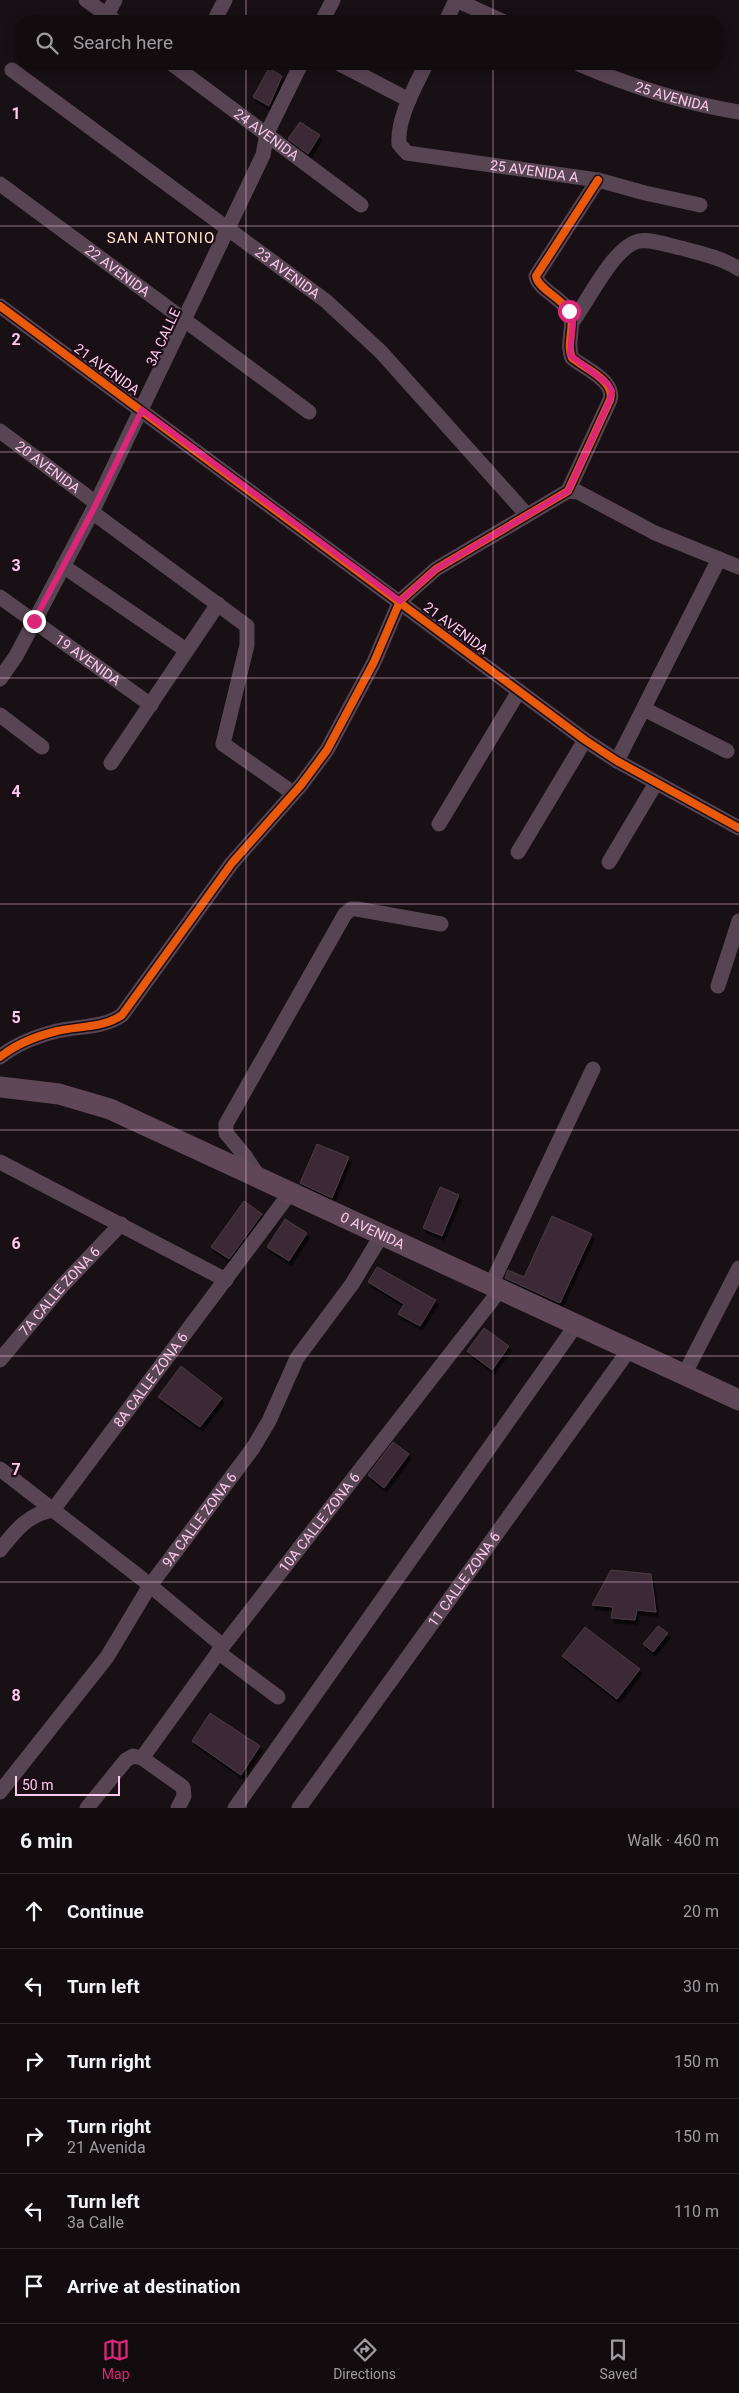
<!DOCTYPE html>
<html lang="en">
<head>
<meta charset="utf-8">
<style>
	body { margin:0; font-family:Roboto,sans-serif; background:#1f1a1d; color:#f1f3f6 }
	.scale { position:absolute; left:15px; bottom:12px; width:105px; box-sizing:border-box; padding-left:5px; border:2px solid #fccaec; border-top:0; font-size:14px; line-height:18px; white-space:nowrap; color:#fccaec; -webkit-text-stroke:4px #1b0c15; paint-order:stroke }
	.stop { position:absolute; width:15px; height:15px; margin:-11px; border:4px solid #db2777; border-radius:50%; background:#fff }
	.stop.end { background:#db2777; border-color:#fff; box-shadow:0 1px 5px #0008 }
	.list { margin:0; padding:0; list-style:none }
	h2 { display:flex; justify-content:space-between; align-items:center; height:65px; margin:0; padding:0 20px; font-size:21px }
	h2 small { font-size:16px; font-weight:400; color:#9c9b9e }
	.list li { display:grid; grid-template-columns:32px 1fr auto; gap:15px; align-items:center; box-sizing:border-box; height:75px; padding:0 20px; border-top:1px solid #312c2f }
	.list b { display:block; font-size:19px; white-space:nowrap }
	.list p { margin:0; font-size:16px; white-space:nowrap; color:#9c9b9e }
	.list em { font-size:16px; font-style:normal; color:#9c9b9e }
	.icon { flex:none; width:28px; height:28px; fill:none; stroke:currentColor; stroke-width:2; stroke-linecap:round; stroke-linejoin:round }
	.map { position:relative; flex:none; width:739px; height:1808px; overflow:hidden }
	.search { position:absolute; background:#120c0f; box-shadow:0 2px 12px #0003; left:15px; right:15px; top:15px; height:55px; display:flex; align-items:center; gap:12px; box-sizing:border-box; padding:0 18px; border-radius:20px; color:#9c9b9e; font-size:19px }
	.sheet { height:515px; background:#120c0f }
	nav { display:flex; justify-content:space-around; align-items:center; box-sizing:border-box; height:70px; border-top:1px solid #312c2f; background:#120c0f; font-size:14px; color:#9c9b9e }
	nav a { display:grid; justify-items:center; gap:2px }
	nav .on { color:#db2777 }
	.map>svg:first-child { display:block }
	.building { fill:#3a2c35; stroke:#4c3a45; filter:url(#shadow) }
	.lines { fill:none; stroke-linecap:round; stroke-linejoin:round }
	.street { stroke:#584553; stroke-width:15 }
	.secondary { stroke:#5f4758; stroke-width:21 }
	.cycleway-casing { stroke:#1b0c15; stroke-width:11 }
	.cycleway { stroke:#e8590c; stroke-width:8 }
	.route { stroke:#db2777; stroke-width:6 }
	.grid { fill:none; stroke:#fccaec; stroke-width:1; stroke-opacity:0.55 }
	.labels { text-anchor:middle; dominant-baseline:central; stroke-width:4.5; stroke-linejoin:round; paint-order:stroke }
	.street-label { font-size:14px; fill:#fccaec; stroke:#1b0c15 }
	.neighbourhood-label { font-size:15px; letter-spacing:1px; fill:#fce7cb; stroke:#1b0c15 }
	.grid-label { font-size:16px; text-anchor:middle; font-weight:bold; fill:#fccaec; stroke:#1b0c15; stroke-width:4.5; stroke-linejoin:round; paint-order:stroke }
</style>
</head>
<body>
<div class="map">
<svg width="739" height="1808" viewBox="0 0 739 1808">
	<defs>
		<filter id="shadow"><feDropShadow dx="2.5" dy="4.5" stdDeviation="0" flood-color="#0009"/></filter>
	</defs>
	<rect width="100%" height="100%" fill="#181014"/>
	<g class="building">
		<polygon points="269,68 282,76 269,106 253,97"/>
		<polygon points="300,122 320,135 308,154 288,139"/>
		<polygon points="317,1144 349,1157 332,1198 300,1183"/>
		<polygon points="440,1187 459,1195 442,1236 423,1228"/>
		<polygon points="244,1201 262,1214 229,1259 211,1247"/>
		<polygon points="552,1216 592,1234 560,1303 505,1278 508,1270 524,1277"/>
		<polygon points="285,1219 307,1233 289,1261 267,1247"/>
		<polygon points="377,1267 436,1300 420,1326 398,1314 404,1304 368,1282"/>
		<polygon points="484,1328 509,1346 492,1370 467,1351"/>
		<polygon points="181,1366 222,1398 200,1427 158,1397"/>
		<polygon points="393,1442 409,1454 384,1488 368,1475"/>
		<polygon points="611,1570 651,1574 656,1612 637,1610 635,1620 611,1618 613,1607 592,1605"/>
		<polygon points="658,1626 668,1633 653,1652 643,1644"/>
		<polygon points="585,1627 640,1669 617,1699 562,1656"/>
		<polygon points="210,1713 260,1746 241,1775 192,1741"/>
	</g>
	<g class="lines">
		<g class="street">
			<polyline points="86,0 115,21"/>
			<polyline points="107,15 115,0"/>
			<polyline points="214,21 225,0"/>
			<polyline points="322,21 333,0"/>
			<polyline points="446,21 456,0 502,21"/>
			<path id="s1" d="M172,64L361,205"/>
			<polyline points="340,64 409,100"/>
			<path id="s2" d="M426,64C415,87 397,118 399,144L407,153L598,180L645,193L700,205"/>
			<path id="s3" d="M579,64C630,86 684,103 739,112"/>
			<path id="s4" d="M12,70L326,301L381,352L527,515"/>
			<path id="s5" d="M0,184L309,412"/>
			<polyline points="0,306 585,740 617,761 739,828"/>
			<path d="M573,321C588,301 614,246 639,241C651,239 668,245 681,248C700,253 722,258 739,269"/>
			<path id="s6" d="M0,431L96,503"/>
			<polyline points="568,491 578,492 655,533 739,567"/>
			<polyline points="92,512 247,626 247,645 223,744 293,793"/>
			<polyline points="63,566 186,650"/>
			<path id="s7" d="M0,597L151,705"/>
			<polyline points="0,679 16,656 92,512 263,155 267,133 301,64"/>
			<polyline points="644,709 727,751"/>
			<polyline points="0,715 42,747"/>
			<polyline points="617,761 719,559"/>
			<polyline points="111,763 218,604"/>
			<polyline points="439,824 519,691"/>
			<polyline points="518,852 585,740"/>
			<polyline points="609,862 656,783"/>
			<polyline points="718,986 739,921"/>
			<path d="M0,1057C16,1044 37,1036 57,1031C78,1026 104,1028 122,1015L232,863L301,785L327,750L374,662L400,601L436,569L568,491L610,400C616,381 584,368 572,358C565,342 577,326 568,310C561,298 537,288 536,276L598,180"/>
			<polyline points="0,1162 226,1280"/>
			<polyline points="259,1177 245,1156 226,1133 226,1124 345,914 351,909 357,909 441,924"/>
			<polyline points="491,1285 593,1069"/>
			<path id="s8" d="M0,1360L62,1286L121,1224"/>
			<polyline points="684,1375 739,1268"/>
			<polyline points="0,1469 141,1578 223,1646"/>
			<path id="s9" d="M0,1550C15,1531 28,1514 53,1510L290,1193"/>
			<polyline points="218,1652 278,1697"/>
			<path id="s10" d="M142,1758L223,1646L500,1290"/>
			<path id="s11" d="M0,1792L107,1657L149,1587L253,1448L269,1421L297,1358L352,1284L381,1236"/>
			<polyline points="87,1808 126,1760 133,1756 142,1758 183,1787 184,1796 178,1808"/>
			<polyline points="235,1808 576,1325"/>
			<path id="s12" d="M299,1808L629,1350"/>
		</g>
		<path class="secondary" id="s13" d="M0,1087L59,1094L110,1109L739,1400"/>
		<defs>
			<g id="cycleway">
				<polyline points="0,306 585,740 617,761 739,828"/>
				<path d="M0,1057C16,1044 37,1036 57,1031C78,1026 104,1028 122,1015L232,863L301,785L327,750L374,662L400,601L436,569L568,491L610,400C616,381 584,368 572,358C565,342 577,326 568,310C561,298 537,288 536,276L598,180"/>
			</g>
		</defs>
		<use href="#cycleway" class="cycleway-casing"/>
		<use href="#cycleway" class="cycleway"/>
	</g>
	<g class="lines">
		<polyline class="route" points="34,621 92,512 142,410 400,601 436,569 568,491 610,400 612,391 608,384 570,355 573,321 569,311"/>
	</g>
	<path class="grid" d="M246,0V21M493,0V21M246,64V1808M493,64V1808M0,226H739M0,452H739M0,678H739M0,904H739M0,1130H739M0,1356H739M0,1582H739"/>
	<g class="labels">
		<g class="street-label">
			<text stroke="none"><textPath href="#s3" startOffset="99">25 AVENIDA</textPath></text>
			<text stroke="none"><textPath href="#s1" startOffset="118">24 AVENIDA</textPath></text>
			<text stroke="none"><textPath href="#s2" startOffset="226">25 AVENIDA A</textPath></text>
			<text stroke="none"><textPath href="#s5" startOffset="146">22 AVENIDA</textPath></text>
			<text stroke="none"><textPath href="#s4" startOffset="342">23 AVENIDA</textPath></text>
			<text transform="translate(163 337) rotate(-65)">3A CALLE</text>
			<text transform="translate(107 369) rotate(36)">21 AVENIDA</text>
			<text stroke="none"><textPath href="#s6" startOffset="60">20 AVENIDA</textPath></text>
			<text transform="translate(456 628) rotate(37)">21 AVENIDA</text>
			<text stroke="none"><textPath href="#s7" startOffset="108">19 AVENIDA</textPath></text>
			<text stroke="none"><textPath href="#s13" startOffset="402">0 AVENIDA</textPath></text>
			<text stroke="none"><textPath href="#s8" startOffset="91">7A CALLE ZONA 6</textPath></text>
			<text stroke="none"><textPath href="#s9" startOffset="231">8A CALLE ZONA 6</textPath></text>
			<text stroke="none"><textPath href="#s11" startOffset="338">9A CALLE ZONA 6</textPath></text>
			<text stroke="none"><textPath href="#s10" startOffset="295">10A CALLE ZONA 6</textPath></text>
			<text stroke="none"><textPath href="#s12" startOffset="282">11 CALLE ZONA 6</textPath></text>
		</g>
		<g class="neighbourhood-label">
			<text x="161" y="238">SAN ANTONIO</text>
		</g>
	</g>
	<g class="grid-label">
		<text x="16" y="119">1</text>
		<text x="16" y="345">2</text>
		<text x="16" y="571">3</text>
		<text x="16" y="797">4</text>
		<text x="16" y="1023">5</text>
		<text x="16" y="1249">6</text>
		<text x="16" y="1475">7</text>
		<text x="16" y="1701">8</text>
	</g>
</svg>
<div class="scale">50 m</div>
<div class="stop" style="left:569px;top:311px"></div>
<div class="stop end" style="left:34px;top:621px"></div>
<div class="search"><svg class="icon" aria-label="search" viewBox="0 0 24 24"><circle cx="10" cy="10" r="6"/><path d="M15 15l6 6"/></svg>Search here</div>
</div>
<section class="sheet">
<h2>6 min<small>Walk · 460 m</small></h2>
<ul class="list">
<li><svg class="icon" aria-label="ahead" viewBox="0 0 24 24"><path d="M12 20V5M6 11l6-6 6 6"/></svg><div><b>Continue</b></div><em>20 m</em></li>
<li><svg class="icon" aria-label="left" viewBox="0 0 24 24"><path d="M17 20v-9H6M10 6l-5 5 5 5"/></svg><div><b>Turn left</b></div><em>30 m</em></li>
<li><svg class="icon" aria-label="right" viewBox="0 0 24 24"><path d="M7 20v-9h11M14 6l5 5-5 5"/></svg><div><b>Turn right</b></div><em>150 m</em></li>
<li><svg class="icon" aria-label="right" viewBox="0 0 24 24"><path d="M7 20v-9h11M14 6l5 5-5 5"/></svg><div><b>Turn right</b><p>21 Avenida</p></div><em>150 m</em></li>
<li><svg class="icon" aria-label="left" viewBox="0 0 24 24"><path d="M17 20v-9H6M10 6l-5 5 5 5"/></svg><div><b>Turn left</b><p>3a Calle</p></div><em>110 m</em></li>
<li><svg class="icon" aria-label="arrive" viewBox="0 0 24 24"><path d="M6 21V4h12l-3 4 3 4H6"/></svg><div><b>Arrive at destination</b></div></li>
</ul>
</section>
<nav>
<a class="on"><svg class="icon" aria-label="map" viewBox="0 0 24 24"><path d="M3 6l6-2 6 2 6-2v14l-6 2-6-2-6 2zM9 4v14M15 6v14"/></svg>Map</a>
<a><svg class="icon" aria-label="directions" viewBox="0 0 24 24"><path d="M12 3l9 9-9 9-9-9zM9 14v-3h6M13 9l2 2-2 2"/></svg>Directions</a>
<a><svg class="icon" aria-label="saved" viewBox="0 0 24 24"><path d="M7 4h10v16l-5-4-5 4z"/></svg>Saved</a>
</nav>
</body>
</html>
